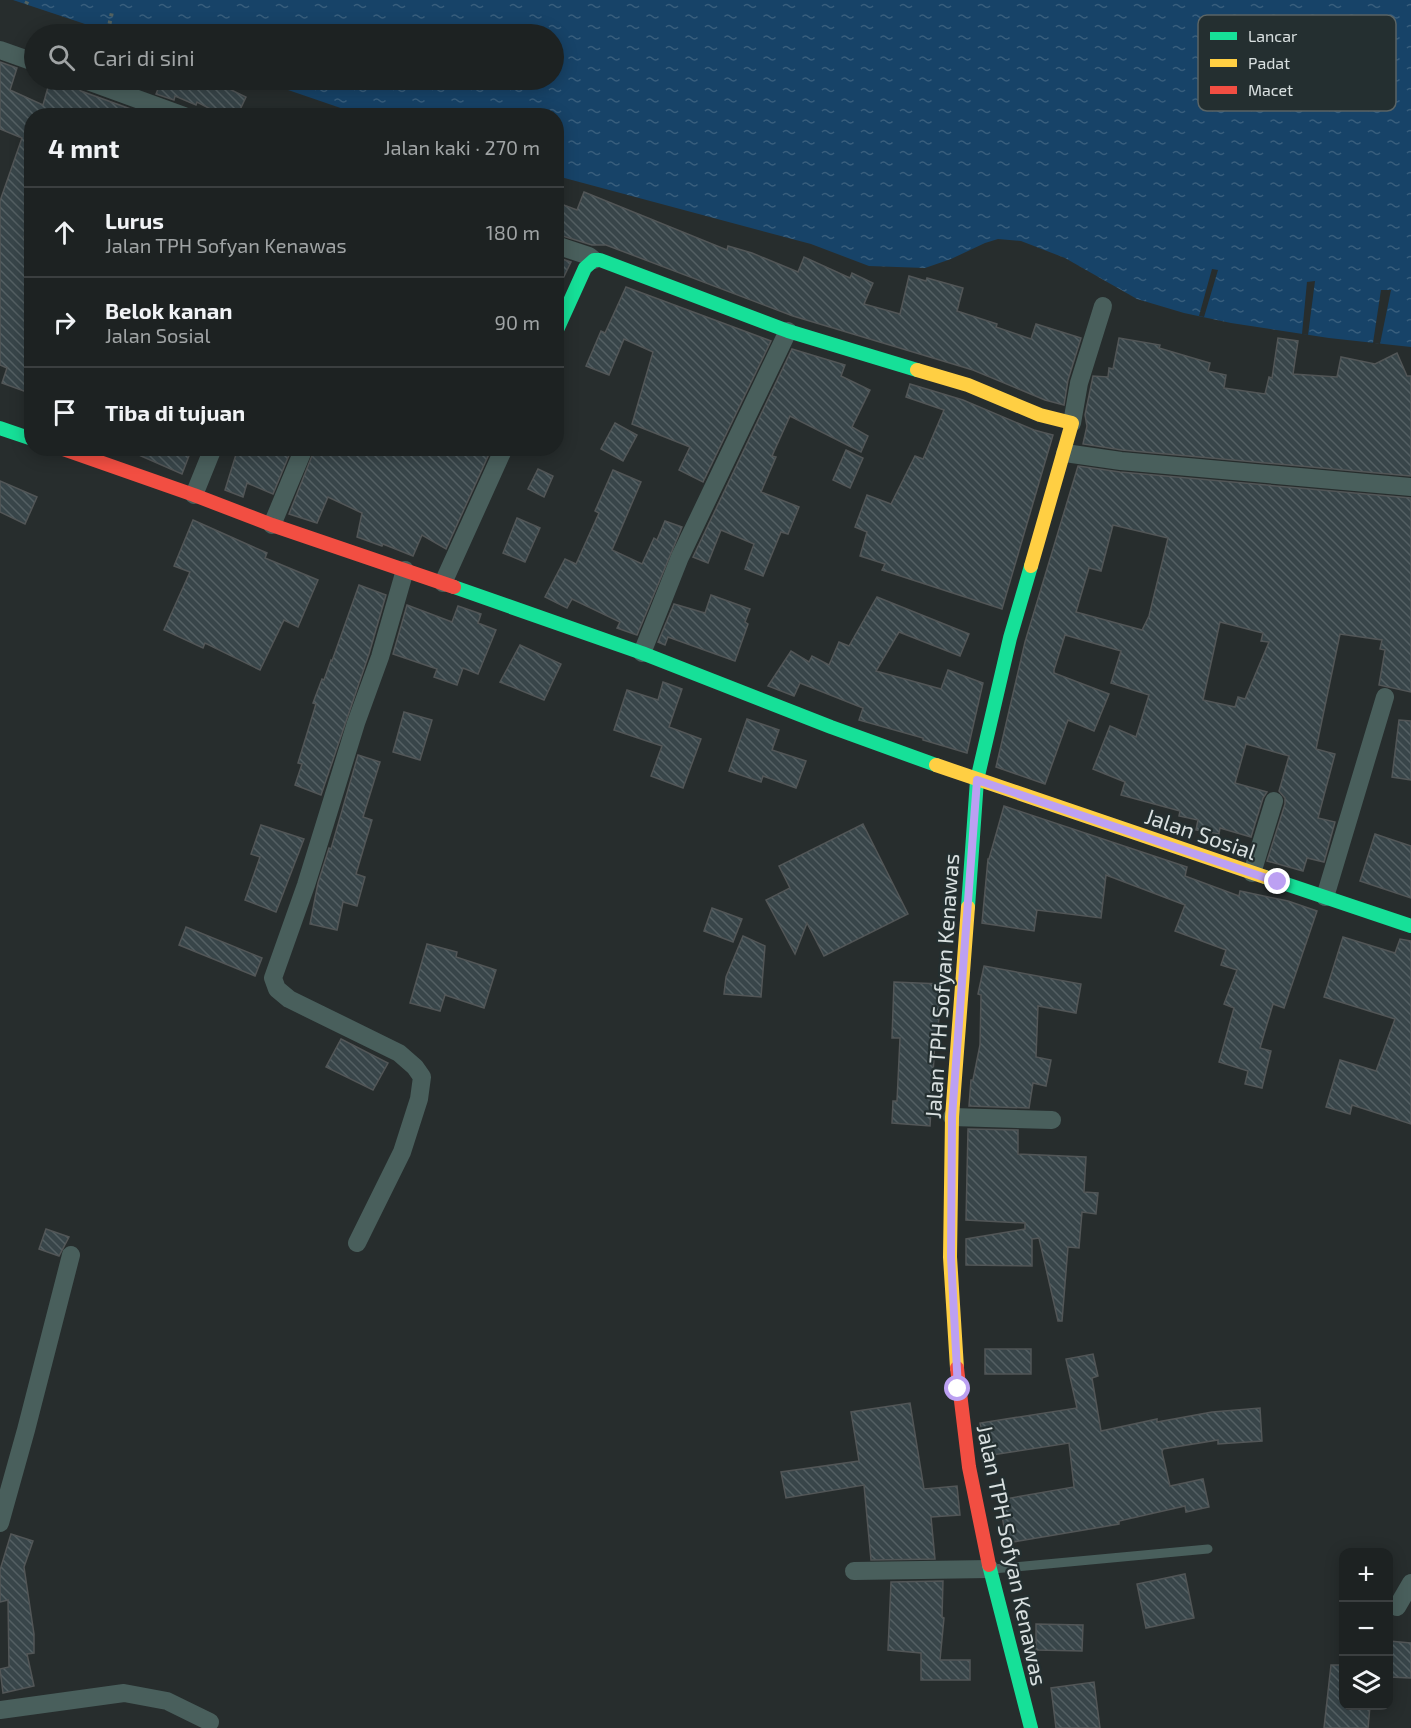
<!DOCTYPE html>
<html lang="id">
<head>
<meta charset="utf-8">
<style>
	body { margin:0; font-family:"Exo 2",sans-serif; background:#252a2a; color:#f1f3f6 }
	.controls { position:absolute; right:18px; bottom:18px; display:grid; overflow:hidden; border-radius:12px; box-shadow:0 3px 15px #0003 }
	.controls button { width:54px; height:54px; display:grid; place-items:center; padding:0; border:0; border-bottom:2px solid #3b3f40; background:#1d2222; color:#f1f3f6; font:30px sans-serif }
	.stop { position:absolute; width:18px; height:18px; margin:-14px; border:4px solid #bca0f2; border-radius:50%; background:#fff }
	.stop.end { background:#bca0f2; border-color:#fff; box-shadow:0 2px 6px #0008 }
	.list { margin:0; padding:0; list-style:none }
	h2 { display:flex; justify-content:space-between; align-items:center; height:78px; margin:0; padding:0 24px; font-size:26px }
	h2 small { font-size:20px; font-weight:400; color:#a0a4a5 }
	.list li { display:grid; grid-template-columns:39px 1fr auto; gap:18px; align-items:center; box-sizing:border-box; height:90px; padding:0 24px; border-top:2px solid #3b3f40 }
	.list b { display:block; font-size:22px; white-space:nowrap }
	.list p { margin:0; font-size:20px; white-space:nowrap; color:#a0a4a5 }
	.list em { font-size:20px; font-style:normal; color:#a0a4a5 }
	.icon { flex:none; width:33px; height:33px; fill:none; stroke:currentColor; stroke-width:2; stroke-linecap:round; stroke-linejoin:round }
	.map { position:relative; flex:none; width:1411px; height:1728px; overflow:hidden }
	.search { position:absolute; background:#1d2222; box-shadow:0 3px 15px #0003; left:24px; top:24px; width:540px; height:66px; display:flex; align-items:center; gap:15px; box-sizing:border-box; padding:0 21px; border-radius:33px; color:#a0a4a5; font-size:22px }
	.panel { position:absolute; background:#1d2222; box-shadow:0 3px 15px #0003; left:24px; top:108px; width:540px; height:348px; border-radius:24px }
	.map>svg:first-child { display:block }
	.water { fill:url(#water-ripples) }
	.pier { fill:#272d2d }
	.building { fill:url(#building-back-hatch); stroke:#525657; stroke-width:1.5; fill-rule:evenodd }
	.lines { fill:none; stroke-linecap:round; stroke-linejoin:round }
	.path { stroke:#536260; stroke-width:4; stroke-dasharray:3 4.5; stroke-linecap:butt }
	.lane { stroke:#495f5c; stroke-width:9 }
	.street { stroke:#495f5c; stroke-width:18 }
	.fast { stroke:#16e098; stroke-width:14 }
	.slow { stroke:#ffcf43; stroke-width:14 }
	.jam { stroke:#f24e42; stroke-width:14 }
	.route { stroke:#bca0f2; stroke-width:8 }
	.labels { text-anchor:middle; dominant-baseline:central; stroke-width:4.5; stroke-linejoin:round; paint-order:stroke }
	.street-label { font-size:22px; fill:#d9e0e0; stroke:#242f30 }
	.key { fill:#242f30; stroke:#5a6465; stroke-width:1.5 }
	.key-label { font-size:16px; fill:#d9e0e0 }
</style>
</head>
<body>
<div class="map">
<svg width="1411" height="1728" viewBox="0 0 1411 1728">
	<defs>
		<pattern id="water-ripples" width="26" height="14" patternUnits="userSpaceOnUse" patternTransform="scale(1.5)"><rect width="26" height="14" fill="#174368"/><path d="M2 4q2-2 4 0t4 0M15 11q2-2 4 0t4 0" fill="none" stroke="#385e7d"/></pattern>
		<pattern id="building-back-hatch" width="6" height="6" patternUnits="userSpaceOnUse" patternTransform="scale(1.5)"><rect width="6" height="6" fill="#384549"/><path d="M-1 5l2 2M0 0l6 6M5-1l2 2" fill="none" stroke="#546063"/></pattern>
	</defs>
	<rect width="100%" height="100%" fill="#272d2d"/>
	<polygon class="water" points="13,0 1411,0 1411,347 1329,338 1231,323 1184,313 1137,299 1065,258 1021,241 998,239 985,243 951,259 925,268 869,266 811,244 557,176 556,116 361,115 259,80 554,80 554,34 122,34 97,28"/>
	<g class="pier">
		<polygon points="1212,269 1218,270 1204,317 1199,316"/>
		<polygon points="1315,281 1308,335 1302,334 1307,282"/>
		<polygon points="1381,290 1391,290 1380,344 1373,343"/>
	</g>
	<g class="building">
		<polygon points="0,62 17,68 10,90 43,105 50,80 74,80 76,87 81,91 150,116 32,116 32,215 24,237 32,239 32,394 2,383 7,368 0,365 0,201 22,138 0,129"/>
		<polygon points="136,80 211,80 246,97 237,116 224,116 197,102 196,105 175,96 174,100 156,94 158,89"/>
		<polygon points="584,192 727,250 728,246 752,253 798,272 804,257 850,278 852,273 873,283 864,304 900,314 909,276 926,281 927,278 963,288 957,311 997,324 996,327 1031,339 1036,324 1081,338 1068,380 1064,405 1045,400 973,370 793,316 606,245 592,245 556,234 556,202 577,210"/>
		<polygon points="556,257 571,262 556,293"/>
		<polygon points="626,287 771,341 703,482 679,470 690,447 632,424 653,352 624,339 609,375 586,366 601,331 605,333"/>
		<polygon points="1119,338 1160,345 1159,348 1210,363 1208,371 1226,375 1224,388 1265,394 1269,377 1272,378 1278,338 1298,341 1293,374 1337,377 1341,357 1375,364 1397,353 1407,376 1411,376 1411,476 1122,450 1083,444 1087,426 1085,415 1093,376 1108,377 1109,368 1113,369"/>
		<polygon points="792,349 845,365 841,376 870,390 852,427 868,436 861,452 790,416 772,456 776,457 761,492 799,507 788,534 781,532 763,576 745,569 754,544 721,530 708,563 693,557"/>
		<polygon points="910,384 963,400 1034,430 1053,435 1002,609 882,570 885,564 860,556 867,532 855,527 867,495 891,504 915,456 923,459 944,410 906,397"/>
		<polygon points="615,423 637,435 623,461 601,449"/>
		<polygon points="123,448 192,448 182,474"/>
		<polygon points="238,448 292,448 273,494 247,483 243,497 225,490"/>
		<polygon points="315,448 477,448 489,454 446,549 422,535 413,556 383,544 382,546 357,537 362,513 328,497 317,523 289,514"/>
		<polygon points="846,450 863,458 850,488 833,480"/>
		<path d="M1078,466L1120,472L1411,498V692L1379,685L1385,650L1380,649L1382,640L1340,634L1316,749L1335,754L1318,818L1335,822L1324,862L1307,858L1303,871L1267,861L1285,804V798L1279,791L1289,756L1246,744L1235,783L1267,792L1263,798L1251,837L1220,828L1219,834L1196,830L1198,820L1179,816L1180,811L1121,795L1125,782L1093,769L1110,726L1136,737L1149,695L1111,683L1121,651L1065,635L1054,670V673L1109,694L1094,731L1068,720L1045,784L996,767L1025,642ZM1113,525L1168,538L1149,616L1142,630L1076,612L1089,568L1101,571ZM1220,622L1263,633L1261,641L1269,642L1245,699L1238,697L1235,707L1203,700Z"/>
		<polygon points="538,469 553,476 544,497 528,489"/>
		<polygon points="613,470 641,482 612,550 642,564 654,538 657,540 665,521 682,527 637,635 617,628 620,622 572,599 567,608 545,597 565,559 576,564 599,513 595,511"/>
		<polygon points="0,481 37,497 25,524 0,512"/>
		<polygon points="517,518 540,528 525,562 503,553"/>
		<polygon points="193,520 267,553 265,558 318,580 298,627 284,620 260,670 205,643 203,648 164,630 190,572 174,566"/>
		<polygon points="359,585 386,595 369,654 321,795 295,785 302,764 298,763 316,704 313,703 322,679 324,680 331,660 332,661"/>
		<polygon points="711,595 750,609 745,622 748,624 735,661 668,637 665,645 658,642 674,604 705,613"/>
		<polygon points="877,597 969,634 960,656 899,632 876,671 941,689 948,670 983,683 967,753 923,740 923,738 859,720 863,708 800,683 794,696 768,686 791,651 809,662 812,656 829,665 839,642 849,646"/>
		<polygon points="407,605 452,622 458,606 481,614 478,623 496,630 478,674 463,668 457,685 434,677 437,669 393,654"/>
		<polygon points="520,645 561,664 544,700 500,682"/>
		<polygon points="663,682 682,689 669,727 701,739 683,788 651,776 662,746 614,730 627,690 658,700"/>
		<polygon points="404,712 432,720 420,760 393,752"/>
		<polygon points="747,719 779,730 772,750 806,761 796,788 763,776 761,782 729,771"/>
		<polygon points="1399,720 1411,721 1411,780 1392,777"/>
		<polygon points="358,755 380,762 363,817 372,820 356,874 365,877 357,906 343,902 337,930 310,924 318,883 329,848 331,849"/>
		<polygon points="1004,806 1187,867 1185,876 1239,896 1240,891 1288,901 1317,911 1284,1008 1273,1004 1260,1048 1271,1051 1262,1088 1245,1084 1248,1071 1219,1062 1234,1008 1224,1004 1237,970 1221,965 1226,950 1175,931 1185,905 1106,875 1101,918 1037,910 1034,931 982,923 988,859 989,859"/>
		<polygon points="863,824 908,914 824,956 807,923 795,954 766,900 790,888 779,866"/>
		<polygon points="261,825 304,839 276,912 245,900 260,857 251,854"/>
		<polygon points="1375,834 1411,846 1411,898 1360,881"/>
		<polygon points="712,908 742,919 733,942 704,931"/>
		<polygon points="186,927 262,958 255,976 179,945"/>
		<polygon points="743,936 765,946 761,997 724,994 726,977"/>
		<polygon points="1343,937 1395,953 1400,939 1411,941 1411,1124 1352,1105 1350,1114 1326,1107 1340,1060 1376,1071 1395,1019 1324,997"/>
		<polygon points="427,944 457,952 456,957 496,970 484,1008 445,995 440,1011 410,1003"/>
		<polygon points="984,966 1081,984 1076,1013 1038,1006 1036,1057 1051,1060 1046,1086 1033,1083 1029,1108 969,1106 971,1080 973,1080 980,1045 981,995 978,994"/>
		<polygon points="894,982 942,984 937,1040 935,1040 930,1126 892,1123 893,1101 897,1101 900,1038 892,1038"/>
		<polygon points="341,1039 388,1063 373,1090 326,1067"/>
		<polygon points="968,1129 1018,1130 1018,1154 1086,1157 1084,1192 1098,1193 1096,1214 1082,1212 1079,1248 1068,1247 1062,1321 1058,1321 1039,1238 1032,1239 1032,1266 966,1265 966,1239 1025,1229 1025,1223 966,1220"/>
		<polygon points="46,1229 69,1237 59,1256 39,1249"/>
		<rect x="985" y="1349" width="46" height="25"/>
		<polygon points="1093,1354 1098,1376 1092,1378 1101,1431 1157,1419 1157,1422 1212,1412 1260,1408 1262,1441 1218,1444 1218,1440 1163,1449 1162,1452 1170,1486 1203,1479 1209,1507 1186,1512 1185,1506 1119,1521 1119,1524 1007,1543 999,1500 1074,1487 1069,1443 986,1456 980,1423 1077,1408 1066,1359"/>
		<polygon points="910,1403 924,1489 957,1486 960,1515 931,1517 935,1559 871,1560 864,1485 786,1498 781,1472 859,1461 851,1412"/>
		<polygon points="11,1534 33,1541 24,1567 34,1634 34,1653 27,1654 34,1686 3,1693 0,1669 9,1667 8,1600 0,1602 0,1570"/>
		<polygon points="1185,1574 1194,1618 1146,1628 1137,1584"/>
		<polygon points="943,1581 942,1617 944,1618 940,1660 970,1660 970,1680 921,1680 921,1653 888,1650 891,1582"/>
		<polygon points="1036,1624 1083,1625 1082,1651 1036,1650"/>
		<polygon points="1389,1641 1411,1643 1411,1678 1389,1677"/>
		<polygon points="1331,1665 1344,1665 1344,1706 1370,1706 1368,1728 1324,1728"/>
		<polygon points="1094,1682 1100,1728 1056,1728 1051,1688"/>
	</g>
	<g class="lines">
		<g class="path">
			<polyline points="26,4 28,0"/>
			<polyline points="108,31 112,12"/>
			<polyline points="181,34 183,32"/>
		</g>
		<polyline class="lane" points="993,1569 1208,1549"/>
		<g class="street">
			<polyline points="0,50 34,62"/>
			<polyline points="85,80 184,116"/>
			<polyline points="556,245 589,256 594,260"/>
			<polyline points="1072,423 1079,383 1103,306"/>
			<polyline points="1065,453 1121,461 1411,487"/>
			<polyline points="194,495 213,448"/>
			<polyline points="272,525 304,448"/>
			<polyline points="443,583 504,448"/>
			<polyline points="642,653 680,557 788,331"/>
			<polyline points="1252,873 1274,801"/>
			<polyline points="1325,897 1385,697"/>
			<polyline points="952,1117 1052,1120"/>
			<polyline points="357,1243 402,1152 419,1099 422,1077 415,1067 399,1053 289,999 277,989 273,978 306,885 356,723 380,657 405,570"/>
			<polyline points="0,1523 26,1430 71,1255"/>
			<polyline points="854,1571 990,1569"/>
			<polyline points="1397,1607 1411,1583"/>
			<polyline points="0,1710 124,1693 167,1701 210,1722"/>
		</g>
		<g class="fast">
			<polyline points="556,332 585,268 594,260 600,260 788,331 917,370"/>
			<polyline points="0,428 32,439"/>
			<polyline points="454,587 642,653 831,727 936,765"/>
			<polyline points="1265,877 1411,926"/>
			<polyline points="968,907 977,780 1010,638 1031,566"/>
			<polyline points="989,1565 1031,1728"/>
		</g>
		<g class="slow">
			<polyline points="917,370 968,385 1040,415 1072,423 1031,566"/>
			<polyline points="936,765 1265,877"/>
			<polyline points="957,1368 950,1257 952,1117 968,907"/>
		</g>
		<g class="jam">
			<polyline points="60,448 194,495 272,525 454,587"/>
			<polyline points="957,1368 969,1467 989,1565"/>
		</g>
	</g>
	<g class="lines">
		<polyline class="route" points="958,1389 951,1257 952,1117 977,780 1278,882"/>
	</g>
	<g class="labels">
		<g class="street-label">
			<text transform="translate(1201 833) rotate(19)">Jalan Sosial</text>
			<text transform="translate(941 986) rotate(-86)">Jalan TPH Sofyan Kenawas</text>
			<text transform="translate(1013 1555) rotate(78)">Jalan TPH Sofyan Kenawas</text>
		</g>
	</g>
	<rect x="1198" y="15" width="198" height="96" rx="9" class="key"/>
	<rect x="1210" y="32" width="27" height="8" fill="#16e098"/>
	<rect x="1210" y="59" width="27" height="8" fill="#ffcf43"/>
	<rect x="1210" y="86" width="27" height="8" fill="#f24e42"/>
	<g class="key-label">
		<text x="1248" y="42">Lancar</text>
		<text x="1248" y="69">Padat</text>
		<text x="1248" y="96">Macet</text>
	</g>
</svg>
<div class="controls">
<button>+</button>
<button>−</button>
<button><svg class="icon" aria-label="layers" viewBox="0 0 24 24"><path d="M12 4l9 5-9 5-9-5zM3 14l9 5 9-5"/></svg></button>
</div>
<div class="stop" style="left:958px;top:1389px"></div>
<div class="stop end" style="left:1278px;top:882px"></div>
<div class="search"><svg class="icon" aria-label="search" viewBox="0 0 24 24"><circle cx="10" cy="10" r="6"/><path d="M15 15l6 6"/></svg>Cari di sini</div>
<section class="panel">
<h2>4 mnt<small>Jalan kaki · 270 m</small></h2>
<ul class="list">
<li><svg class="icon" aria-label="ahead" viewBox="0 0 24 24"><path d="M12 20V5M6 11l6-6 6 6"/></svg><div><b>Lurus</b><p>Jalan TPH Sofyan Kenawas</p></div><em>180 m</em></li>
<li><svg class="icon" aria-label="right" viewBox="0 0 24 24"><path d="M7 20v-9h11M14 6l5 5-5 5"/></svg><div><b>Belok kanan</b><p>Jalan Sosial</p></div><em>90 m</em></li>
<li><svg class="icon" aria-label="arrive" viewBox="0 0 24 24"><path d="M6 21V4h12l-3 4 3 4H6"/></svg><div><b>Tiba di tujuan</b></div></li>
</ul>
</section>
</div>
</body>
</html>
